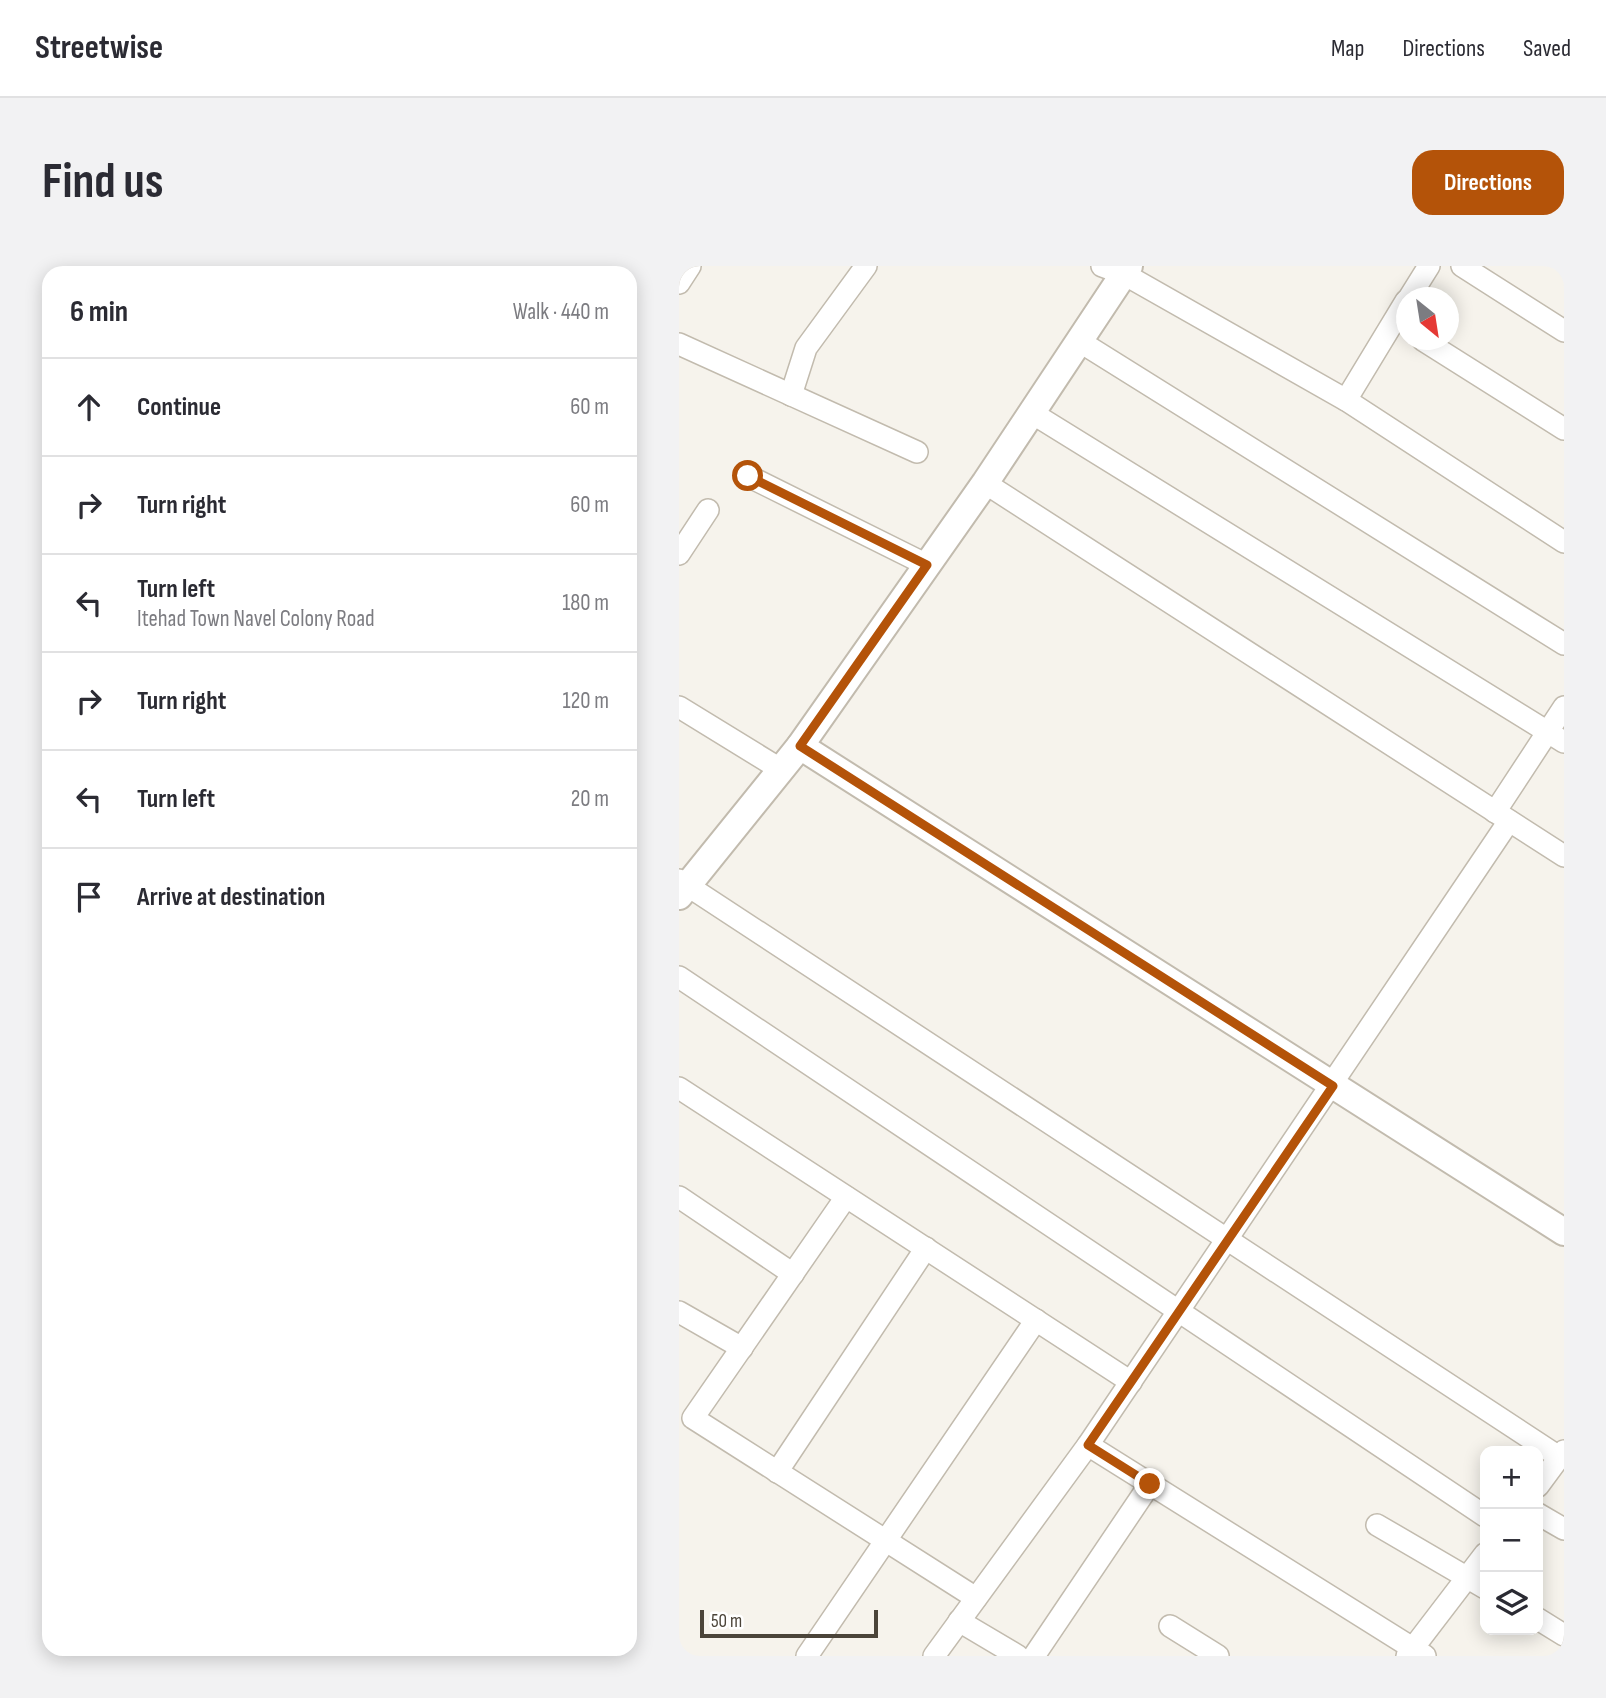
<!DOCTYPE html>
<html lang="en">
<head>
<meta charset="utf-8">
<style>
	body { margin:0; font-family:"Sofia Sans Condensed",sans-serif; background:#f2f2f3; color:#2b2b33 }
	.controls { position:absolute; right:21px; bottom:21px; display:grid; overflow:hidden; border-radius:14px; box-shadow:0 4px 18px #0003 }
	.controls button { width:63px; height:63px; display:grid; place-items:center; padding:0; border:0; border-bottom:2px solid #e1e1e2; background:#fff; color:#2b2b33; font:35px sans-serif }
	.compass { position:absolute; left:717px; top:21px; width:63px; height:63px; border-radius:50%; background:#fff; box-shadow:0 4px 18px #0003; rotate:150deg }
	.scale { position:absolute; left:21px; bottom:18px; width:178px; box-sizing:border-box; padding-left:7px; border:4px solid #4b4439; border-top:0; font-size:19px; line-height:24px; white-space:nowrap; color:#4b4439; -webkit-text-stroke:5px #fff; paint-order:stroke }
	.stop { position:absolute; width:21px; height:21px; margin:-16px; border:5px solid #b45309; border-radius:50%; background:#fff }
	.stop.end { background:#b45309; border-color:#fff; box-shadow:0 2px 7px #0008 }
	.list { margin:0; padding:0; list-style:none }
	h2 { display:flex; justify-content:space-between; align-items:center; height:91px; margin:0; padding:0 28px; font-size:30px }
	h2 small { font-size:23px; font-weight:400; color:#7c7c81 }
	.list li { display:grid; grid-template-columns:46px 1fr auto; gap:21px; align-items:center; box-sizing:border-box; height:98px; padding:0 28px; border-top:2px solid #e1e1e2 }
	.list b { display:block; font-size:26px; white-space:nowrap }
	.list p { margin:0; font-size:23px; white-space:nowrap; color:#7c7c81 }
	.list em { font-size:23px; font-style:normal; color:#7c7c81 }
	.icon { flex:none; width:38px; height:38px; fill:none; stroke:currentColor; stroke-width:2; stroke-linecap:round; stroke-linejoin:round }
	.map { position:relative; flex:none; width:885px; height:1390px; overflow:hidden; border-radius:21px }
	header { display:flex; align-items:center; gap:42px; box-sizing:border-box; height:98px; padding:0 35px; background:#fff; border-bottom:2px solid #e1e1e2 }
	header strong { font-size:33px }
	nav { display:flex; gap:38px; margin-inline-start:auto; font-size:24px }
	.intro { display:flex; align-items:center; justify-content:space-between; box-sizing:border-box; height:168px; padding:0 42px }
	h1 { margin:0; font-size:49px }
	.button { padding:18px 32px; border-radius:21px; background:#b45309; color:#fff; font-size:24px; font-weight:700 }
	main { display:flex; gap:42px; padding:0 42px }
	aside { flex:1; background:#fff; border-radius:21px; box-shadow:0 4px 18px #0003 }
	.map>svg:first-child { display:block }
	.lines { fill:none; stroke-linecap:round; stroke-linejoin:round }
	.minor-casing { stroke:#c2bbae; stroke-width:24 }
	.tertiary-casing { stroke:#c2bbae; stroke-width:30 }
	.minor { stroke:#fff; stroke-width:21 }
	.tertiary { stroke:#fff; stroke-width:26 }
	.route { stroke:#b45309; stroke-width:9 }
</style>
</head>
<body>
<header>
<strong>Streetwise</strong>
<nav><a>Map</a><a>Directions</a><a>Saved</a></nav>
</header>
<div class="intro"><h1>Find us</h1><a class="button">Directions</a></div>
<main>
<aside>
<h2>6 min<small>Walk · 440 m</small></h2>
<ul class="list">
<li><svg class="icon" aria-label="ahead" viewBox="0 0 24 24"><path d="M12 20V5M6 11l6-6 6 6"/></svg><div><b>Continue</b></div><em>60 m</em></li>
<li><svg class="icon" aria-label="right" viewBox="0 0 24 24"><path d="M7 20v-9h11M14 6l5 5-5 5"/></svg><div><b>Turn right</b></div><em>60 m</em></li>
<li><svg class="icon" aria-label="left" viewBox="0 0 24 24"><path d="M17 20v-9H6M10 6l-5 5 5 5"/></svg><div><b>Turn left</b><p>Itehad Town Navel Colony Road</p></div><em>180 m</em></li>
<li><svg class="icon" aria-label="right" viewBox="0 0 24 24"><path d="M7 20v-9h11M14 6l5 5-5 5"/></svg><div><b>Turn right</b></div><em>120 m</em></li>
<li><svg class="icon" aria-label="left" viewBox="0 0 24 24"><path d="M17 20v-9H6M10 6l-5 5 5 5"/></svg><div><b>Turn left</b></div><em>20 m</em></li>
<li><svg class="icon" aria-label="arrive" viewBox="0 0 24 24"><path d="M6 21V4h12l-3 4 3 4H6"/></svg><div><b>Arrive at destination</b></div></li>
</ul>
</aside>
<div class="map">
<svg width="885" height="1390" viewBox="0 0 885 1390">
	<rect width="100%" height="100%" fill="#f6f3ec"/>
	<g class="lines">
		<defs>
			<g id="minor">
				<polyline points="423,0 445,8 667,134 885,276"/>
				<polyline points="783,0 885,65"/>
				<polyline points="0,17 11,0"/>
				<polyline points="730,32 750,0"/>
				<polyline points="744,74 885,163"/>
				<polyline points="400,75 885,378"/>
				<polyline points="0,78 238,186"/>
				<polyline points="112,129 127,82 187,0"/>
				<polyline points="667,134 727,35"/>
				<polyline points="353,147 885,476"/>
				<polyline points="69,210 248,299"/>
				<polyline points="306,217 885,590"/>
				<polyline points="0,288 29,244"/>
				<polyline points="0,441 101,503"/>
				<polyline points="816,546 885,441"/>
				<polyline points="0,614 880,1191"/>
				<polyline points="0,711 806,1250"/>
				<polyline points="0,822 452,1116"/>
				<polyline points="0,931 114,1008"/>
				<polyline points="167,931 14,1152 297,1332"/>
				<polyline points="0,1046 63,1082"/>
				<polyline points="409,1179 746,1390"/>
				<polyline points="98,1206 247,982"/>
				<polyline points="859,1220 885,1185"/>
				<polyline points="859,1248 885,1263"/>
				<polyline points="698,1259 806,1322"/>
				<polyline points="859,1353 885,1369"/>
				<polyline points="280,1355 339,1390"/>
				<polyline points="491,1360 539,1390"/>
				<polyline points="128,1390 357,1054"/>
				<polyline points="255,1390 409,1179 830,555"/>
				<polyline points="355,1390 471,1218"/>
				<polyline points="728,1390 806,1288"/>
			</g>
			<g id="tertiary">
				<polyline points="121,480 885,966"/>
				<polyline points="0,630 121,480 306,217 450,0"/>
			</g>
		</defs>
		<use href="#minor" class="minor-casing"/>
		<use href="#tertiary" class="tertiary-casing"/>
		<use href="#minor" class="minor"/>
		<use href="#tertiary" class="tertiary"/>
	</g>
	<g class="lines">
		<polyline class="route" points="69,210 248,299 121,480 654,820 409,1179 471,1218"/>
	</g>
</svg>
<div class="controls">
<button>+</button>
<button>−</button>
<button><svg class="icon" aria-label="layers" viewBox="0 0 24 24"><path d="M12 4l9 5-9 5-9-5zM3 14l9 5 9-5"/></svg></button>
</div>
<svg class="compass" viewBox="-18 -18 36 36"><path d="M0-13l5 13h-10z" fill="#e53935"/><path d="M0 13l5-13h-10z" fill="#7c7c81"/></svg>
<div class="scale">50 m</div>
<div class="stop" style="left:69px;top:210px"></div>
<div class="stop end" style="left:471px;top:1218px"></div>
</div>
</main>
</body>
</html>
